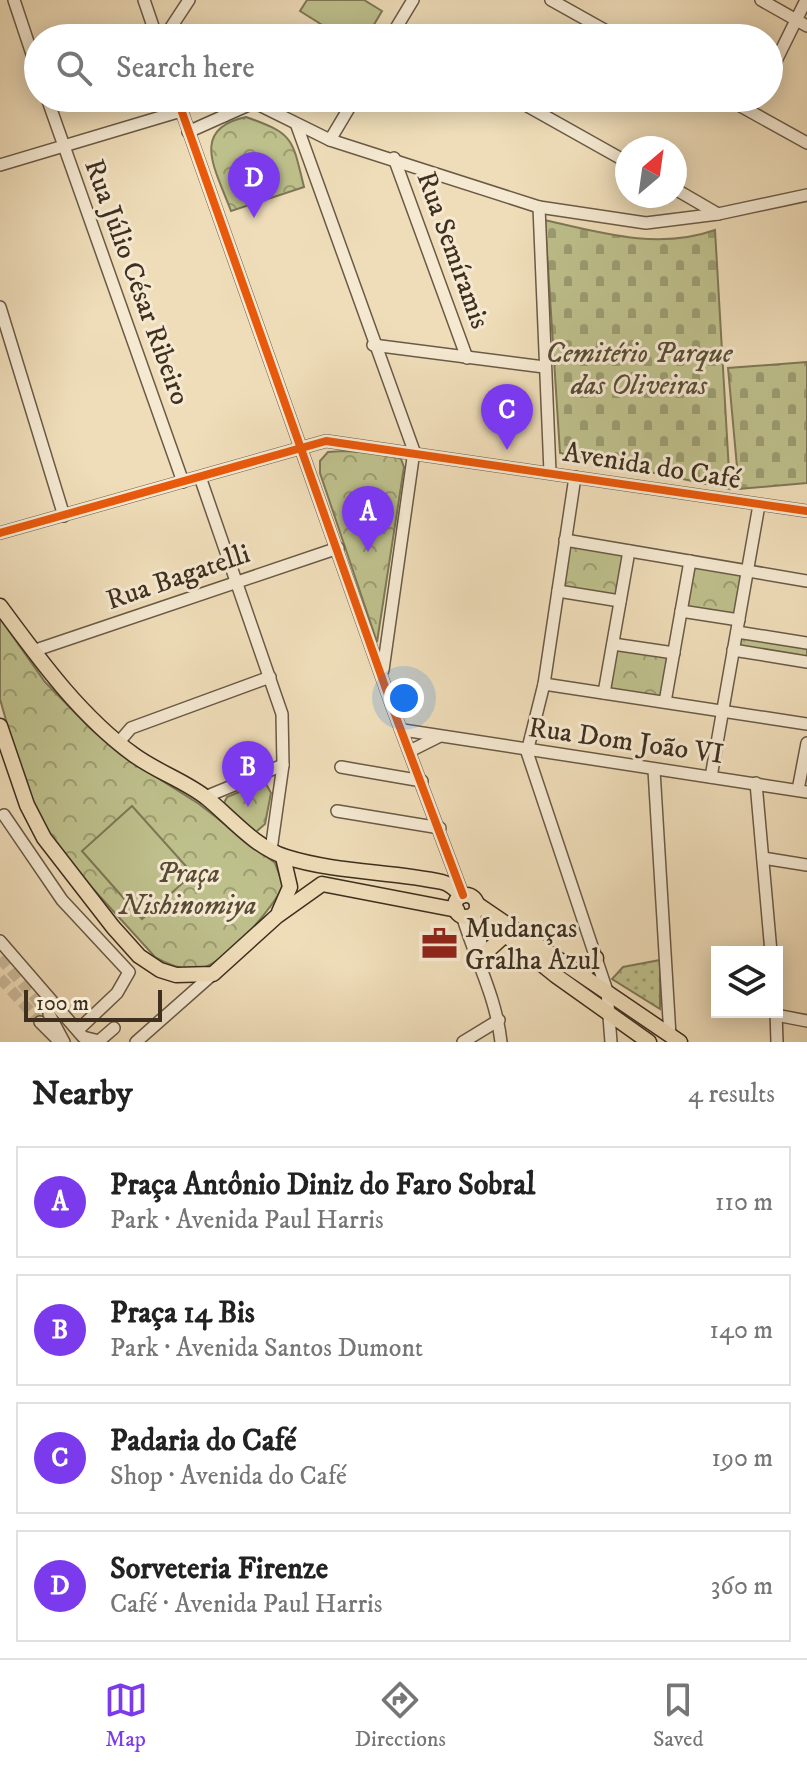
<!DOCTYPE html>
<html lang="en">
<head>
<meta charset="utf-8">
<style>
	body { margin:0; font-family:"IM FELL DW Pica",serif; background:#f2f2f2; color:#222 }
	.controls { position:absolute; right:24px; bottom:24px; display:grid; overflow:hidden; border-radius:0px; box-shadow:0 4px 20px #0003 }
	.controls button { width:72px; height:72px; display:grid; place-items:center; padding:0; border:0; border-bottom:2px solid #e0e0e0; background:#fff; color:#222; font:40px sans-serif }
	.compass { position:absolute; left:615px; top:136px; width:72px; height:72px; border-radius:50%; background:#fff; box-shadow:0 4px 20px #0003; rotate:29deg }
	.scale { position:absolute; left:24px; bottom:20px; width:138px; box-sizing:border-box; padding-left:8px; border:4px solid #3e2f1f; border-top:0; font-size:22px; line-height:28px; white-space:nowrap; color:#3e2f1f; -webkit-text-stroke:6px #f5e9d2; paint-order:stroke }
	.you { position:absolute; left:404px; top:698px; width:28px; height:28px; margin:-20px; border:6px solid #fff; border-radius:50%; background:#1a73e8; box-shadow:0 0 0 12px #1a73e833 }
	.badge { display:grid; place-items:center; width:52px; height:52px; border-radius:50%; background:#7c3aed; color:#fff; font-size:26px; font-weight:700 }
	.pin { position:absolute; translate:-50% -66px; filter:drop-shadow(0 2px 4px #0008) }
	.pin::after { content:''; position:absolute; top:42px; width:28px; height:24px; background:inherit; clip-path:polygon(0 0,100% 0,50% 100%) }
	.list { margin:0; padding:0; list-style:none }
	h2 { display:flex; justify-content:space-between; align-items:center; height:104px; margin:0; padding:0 32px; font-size:34px }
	h2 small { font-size:26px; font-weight:400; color:#767676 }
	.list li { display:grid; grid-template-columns:52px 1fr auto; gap:24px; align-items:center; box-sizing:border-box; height:112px; margin:0 16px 16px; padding:0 16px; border:2px solid #e0e0e0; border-radius:0px }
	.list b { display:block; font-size:30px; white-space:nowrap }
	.list p { margin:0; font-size:26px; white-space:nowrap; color:#767676 }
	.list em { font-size:26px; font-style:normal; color:#767676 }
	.icon { flex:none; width:44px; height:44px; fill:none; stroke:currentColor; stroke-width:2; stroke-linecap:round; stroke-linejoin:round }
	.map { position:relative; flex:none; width:807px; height:1042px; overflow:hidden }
	.search { position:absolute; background:#fff; box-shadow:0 4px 20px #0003; left:24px; right:24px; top:24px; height:88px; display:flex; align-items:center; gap:20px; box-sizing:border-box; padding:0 28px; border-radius:44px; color:#767676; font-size:30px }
	.sheet { height:616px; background:#fff }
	nav { display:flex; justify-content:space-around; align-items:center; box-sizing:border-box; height:112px; border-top:2px solid #e0e0e0; background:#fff; font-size:22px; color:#767676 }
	nav a { display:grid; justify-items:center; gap:4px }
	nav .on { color:#7c3aed }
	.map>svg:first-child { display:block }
	.grass { fill:url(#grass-dots); stroke:#7e7856; stroke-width:2 }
	.cemetery { fill:url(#cemetery-stones); stroke:#7e7856; stroke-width:2 }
	.park { fill:url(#park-crowns); stroke:#7e7856; stroke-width:2 }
	.pitch { fill:#bec08c; stroke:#7e7856; stroke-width:2 }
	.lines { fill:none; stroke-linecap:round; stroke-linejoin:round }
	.minor-tunnel { stroke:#ccba9a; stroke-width:11; stroke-dasharray:11 5.5; stroke-linecap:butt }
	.minor-casing { stroke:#6a5a46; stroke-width:14 }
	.major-casing { stroke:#3e2f1f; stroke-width:17 }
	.minor { stroke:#f5e9d2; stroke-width:11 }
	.major { stroke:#efddb9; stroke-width:14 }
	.cycleway-casing { stroke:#f5e9d2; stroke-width:13 }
	.cycleway { stroke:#e8590c; stroke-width:8 }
	.labels { text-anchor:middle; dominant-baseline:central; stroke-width:6; stroke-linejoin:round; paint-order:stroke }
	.street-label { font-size:28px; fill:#3e2f1f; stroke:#f5e9d2 }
	.park-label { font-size:28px; font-style:italic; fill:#584c35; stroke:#f5e9d2 }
	.poi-label { font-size:28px; fill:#3e2f1f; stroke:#f5e9d2; text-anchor:start }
</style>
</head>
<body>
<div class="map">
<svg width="807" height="1042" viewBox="0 0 807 1042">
	<defs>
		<pattern id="grass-dots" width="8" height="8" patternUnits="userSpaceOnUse" patternTransform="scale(2)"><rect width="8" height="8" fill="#bec08c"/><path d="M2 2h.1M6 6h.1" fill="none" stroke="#9c9c72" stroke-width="1.8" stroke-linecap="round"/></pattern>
		<pattern id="cemetery-stones" width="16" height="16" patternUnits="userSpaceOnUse" patternTransform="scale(2)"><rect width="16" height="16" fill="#bec08c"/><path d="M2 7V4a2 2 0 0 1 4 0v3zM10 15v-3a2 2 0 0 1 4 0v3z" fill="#9c9c72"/></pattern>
		<pattern id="park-crowns" width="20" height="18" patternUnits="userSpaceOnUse" patternTransform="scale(2)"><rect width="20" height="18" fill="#bec08c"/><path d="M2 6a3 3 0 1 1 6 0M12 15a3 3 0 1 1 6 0" fill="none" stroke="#9c9c72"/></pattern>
	</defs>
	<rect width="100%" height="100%" fill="#efddb9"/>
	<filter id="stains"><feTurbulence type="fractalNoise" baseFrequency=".0025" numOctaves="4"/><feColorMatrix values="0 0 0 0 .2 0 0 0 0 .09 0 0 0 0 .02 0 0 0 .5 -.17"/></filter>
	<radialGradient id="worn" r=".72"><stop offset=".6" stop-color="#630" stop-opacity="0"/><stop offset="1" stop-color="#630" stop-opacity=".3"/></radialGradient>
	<polygon class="grass" points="660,960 660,1009 612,979 623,967"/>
	<g class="cemetery">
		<path d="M545,220C601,233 659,250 715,230L730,489L560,453Z"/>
		<polygon points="807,362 807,483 739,489 728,368"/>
	</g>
	<g class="park">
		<path d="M246,117C295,134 292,139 304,187L231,211C217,172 188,129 246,117Z"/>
		<polygon points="344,451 391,454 401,459 404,467 377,642 320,473 320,461 328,452"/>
		<polygon points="569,545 624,554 617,596 562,587"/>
		<polygon points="694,565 744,574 736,616 686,608"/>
		<path d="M0,618L45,682L90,728L120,754L199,804L275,863L283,885C275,907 226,962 202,968C186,972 169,965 155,957L64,857L44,829L21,773L0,699Z"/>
		<polygon points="739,635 807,646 807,659 737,648"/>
		<polygon points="616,648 668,656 661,698 610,689"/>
		<polygon points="261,783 266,784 271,793 265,824 256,832 224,803 227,797"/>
	</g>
	<g class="pitch">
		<polygon points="307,0 364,0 382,11 366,38 343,38 300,11"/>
		<polygon points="132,806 193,874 142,919 82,851"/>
	</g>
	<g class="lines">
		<g class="minor-tunnel">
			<polyline points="0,958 49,1014"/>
			<polyline points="0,978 40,1022"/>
		</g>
		<defs>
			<g id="minor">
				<polyline points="14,0 38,72"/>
				<polyline points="144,0 157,38"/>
				<polyline points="551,0 619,38"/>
				<polyline points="761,0 807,26"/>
				<polyline points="164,38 189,0"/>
				<polyline points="390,38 413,0"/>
				<polyline points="769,75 806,0"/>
				<polyline points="47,98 183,482"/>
				<polyline points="177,98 393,709 463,895"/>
				<polyline points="245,98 330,140 539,207 646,223 718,214 807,195"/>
				<polyline points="513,98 627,162"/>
				<polyline points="726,98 807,143"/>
				<polyline points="224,116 225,98"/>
				<polyline points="297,126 414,451 383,670"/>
				<polyline points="188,132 253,103"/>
				<polyline points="330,140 355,98"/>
				<polyline points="394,158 467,358"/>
				<polyline points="0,165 181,111"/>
				<polyline points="675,189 718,214"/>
				<polyline points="539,207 550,472"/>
				<polyline points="0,307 64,516"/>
				<polyline points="373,345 544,367"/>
				<polyline points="200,477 282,714 283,765 271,850"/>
				<polyline points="575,477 544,684 527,752 607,991 611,1042"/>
				<polyline points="0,533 326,441 807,511"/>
				<polyline points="565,540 807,581"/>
				<polyline points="558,591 620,601"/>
				<polyline points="681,611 739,620"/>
				<polyline points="737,632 807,643"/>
				<polyline points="613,644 674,653"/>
				<polyline points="733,650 807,662"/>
				<polyline points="33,651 338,548"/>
				<polyline points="544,684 807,724"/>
				<polyline points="604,693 629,551"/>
				<polyline points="665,702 690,561"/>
				<polyline points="403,730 807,792"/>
				<polyline points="119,742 131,728 270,677"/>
				<polyline points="410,751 438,737"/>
				<polyline points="341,767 422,781"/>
				<polyline points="654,770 670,1036"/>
				<polyline points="711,777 759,505"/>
				<polyline points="756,783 771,952"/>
				<polyline points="798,790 807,743"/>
				<polyline points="205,797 283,765"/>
				<polyline points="337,811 440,828"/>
				<polyline points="4,815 62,900 129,972 117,993 78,1030"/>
				<polyline points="763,858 807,865"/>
				<polyline points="473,914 480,934 482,959"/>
				<path d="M462,915C475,959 496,996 501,1042"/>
				<polyline points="0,941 83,1037 99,1041 114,1028"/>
				<polyline points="776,1012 777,1042"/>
				<polyline points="49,1014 64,1042"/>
				<polyline points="776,1015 807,1021"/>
				<polyline points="40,1022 60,1042"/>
				<polyline points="136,1042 213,974"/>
				<polyline points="463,1042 499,1020"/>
			</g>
			<g id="major">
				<path d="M0,606C39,659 80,716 134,755C157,772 186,781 208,799C231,818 256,848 286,857C337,873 391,871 442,882C451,884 456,890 462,896"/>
				<polyline points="0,726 27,805 44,838 113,927 139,956 160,970 176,975 213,974 277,916 322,884 457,910"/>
				<circle cx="466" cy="906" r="11"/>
				<polyline points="477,904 680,1042"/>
				<polyline points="279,912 290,887 283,857"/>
				<polyline points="488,921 555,975 649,1042"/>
				<polyline points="483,955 505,935"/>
				<polyline points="582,974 596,958"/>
			</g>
		</defs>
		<use href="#minor" class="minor-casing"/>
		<use href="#major" class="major-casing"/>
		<use href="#minor" class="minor"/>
		<use href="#major" class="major"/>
		<defs>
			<g id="cycleway">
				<polyline points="177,98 393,709 463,895"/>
				<polyline points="0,533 326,441 807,511"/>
			</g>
		</defs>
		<use href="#cycleway" class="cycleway-casing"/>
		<use href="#cycleway" class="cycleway"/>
	</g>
	<defs>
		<symbol id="office-bare" viewBox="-9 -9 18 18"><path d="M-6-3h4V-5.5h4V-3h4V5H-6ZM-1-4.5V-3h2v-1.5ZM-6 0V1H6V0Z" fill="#8f2418" stroke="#f5e9d2" stroke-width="2.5" paint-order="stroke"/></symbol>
	</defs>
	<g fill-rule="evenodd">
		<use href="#office-bare" x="414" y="918" width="51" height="51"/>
	</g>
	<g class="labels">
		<g class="street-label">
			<text transform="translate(453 250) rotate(70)">Rua Semíramis</text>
			<text transform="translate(137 282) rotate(70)">Rua Júlio César Ribeiro</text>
			<text transform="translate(652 466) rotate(9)">Avenida do Café</text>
			<text transform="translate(178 577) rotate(-19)">Rua Bagatelli</text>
			<text transform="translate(626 741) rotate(8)">Rua Dom João VI</text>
		</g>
		<g class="park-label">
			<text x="639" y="353">Cemitério Parque<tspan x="639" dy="32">das Oliveiras</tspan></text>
			<text x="188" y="873">Praça<tspan x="188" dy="32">Nishinomiya</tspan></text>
		</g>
		<g class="poi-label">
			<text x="465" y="928">Mudanças<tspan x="465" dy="32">Gralha Azul</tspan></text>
		</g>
	</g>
	<rect width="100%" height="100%" filter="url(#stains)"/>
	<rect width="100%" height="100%" fill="url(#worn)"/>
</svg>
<div class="controls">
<button><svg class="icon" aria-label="layers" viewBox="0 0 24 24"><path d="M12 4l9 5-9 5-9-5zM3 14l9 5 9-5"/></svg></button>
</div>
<svg class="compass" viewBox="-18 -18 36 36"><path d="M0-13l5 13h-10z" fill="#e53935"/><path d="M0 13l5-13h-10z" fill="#767676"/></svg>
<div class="scale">100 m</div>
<div class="you"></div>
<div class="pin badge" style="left:368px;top:552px">A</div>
<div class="pin badge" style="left:248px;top:807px">B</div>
<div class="pin badge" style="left:507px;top:450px">C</div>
<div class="pin badge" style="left:254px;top:218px">D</div>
<div class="search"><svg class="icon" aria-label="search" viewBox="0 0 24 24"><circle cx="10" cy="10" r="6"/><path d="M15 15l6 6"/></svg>Search here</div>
</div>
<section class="sheet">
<h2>Nearby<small>4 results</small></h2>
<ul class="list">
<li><span class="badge">A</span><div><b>Praça Antônio Diniz do Faro Sobral</b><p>Park · Avenida Paul Harris</p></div><em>110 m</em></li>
<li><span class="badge">B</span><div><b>Praça 14 Bis</b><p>Park · Avenida Santos Dumont</p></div><em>140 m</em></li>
<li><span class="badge">C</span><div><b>Padaria do Café</b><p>Shop · Avenida do Café</p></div><em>190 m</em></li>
<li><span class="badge">D</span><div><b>Sorveteria Firenze</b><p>Café · Avenida Paul Harris</p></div><em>360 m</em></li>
</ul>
</section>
<nav>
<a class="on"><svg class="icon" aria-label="map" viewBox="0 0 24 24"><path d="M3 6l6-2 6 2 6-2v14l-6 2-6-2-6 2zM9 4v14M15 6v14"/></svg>Map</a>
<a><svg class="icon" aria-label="directions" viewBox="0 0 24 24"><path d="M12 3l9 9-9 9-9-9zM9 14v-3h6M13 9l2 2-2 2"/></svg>Directions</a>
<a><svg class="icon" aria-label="saved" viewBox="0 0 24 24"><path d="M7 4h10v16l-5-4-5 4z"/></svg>Saved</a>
</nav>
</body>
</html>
